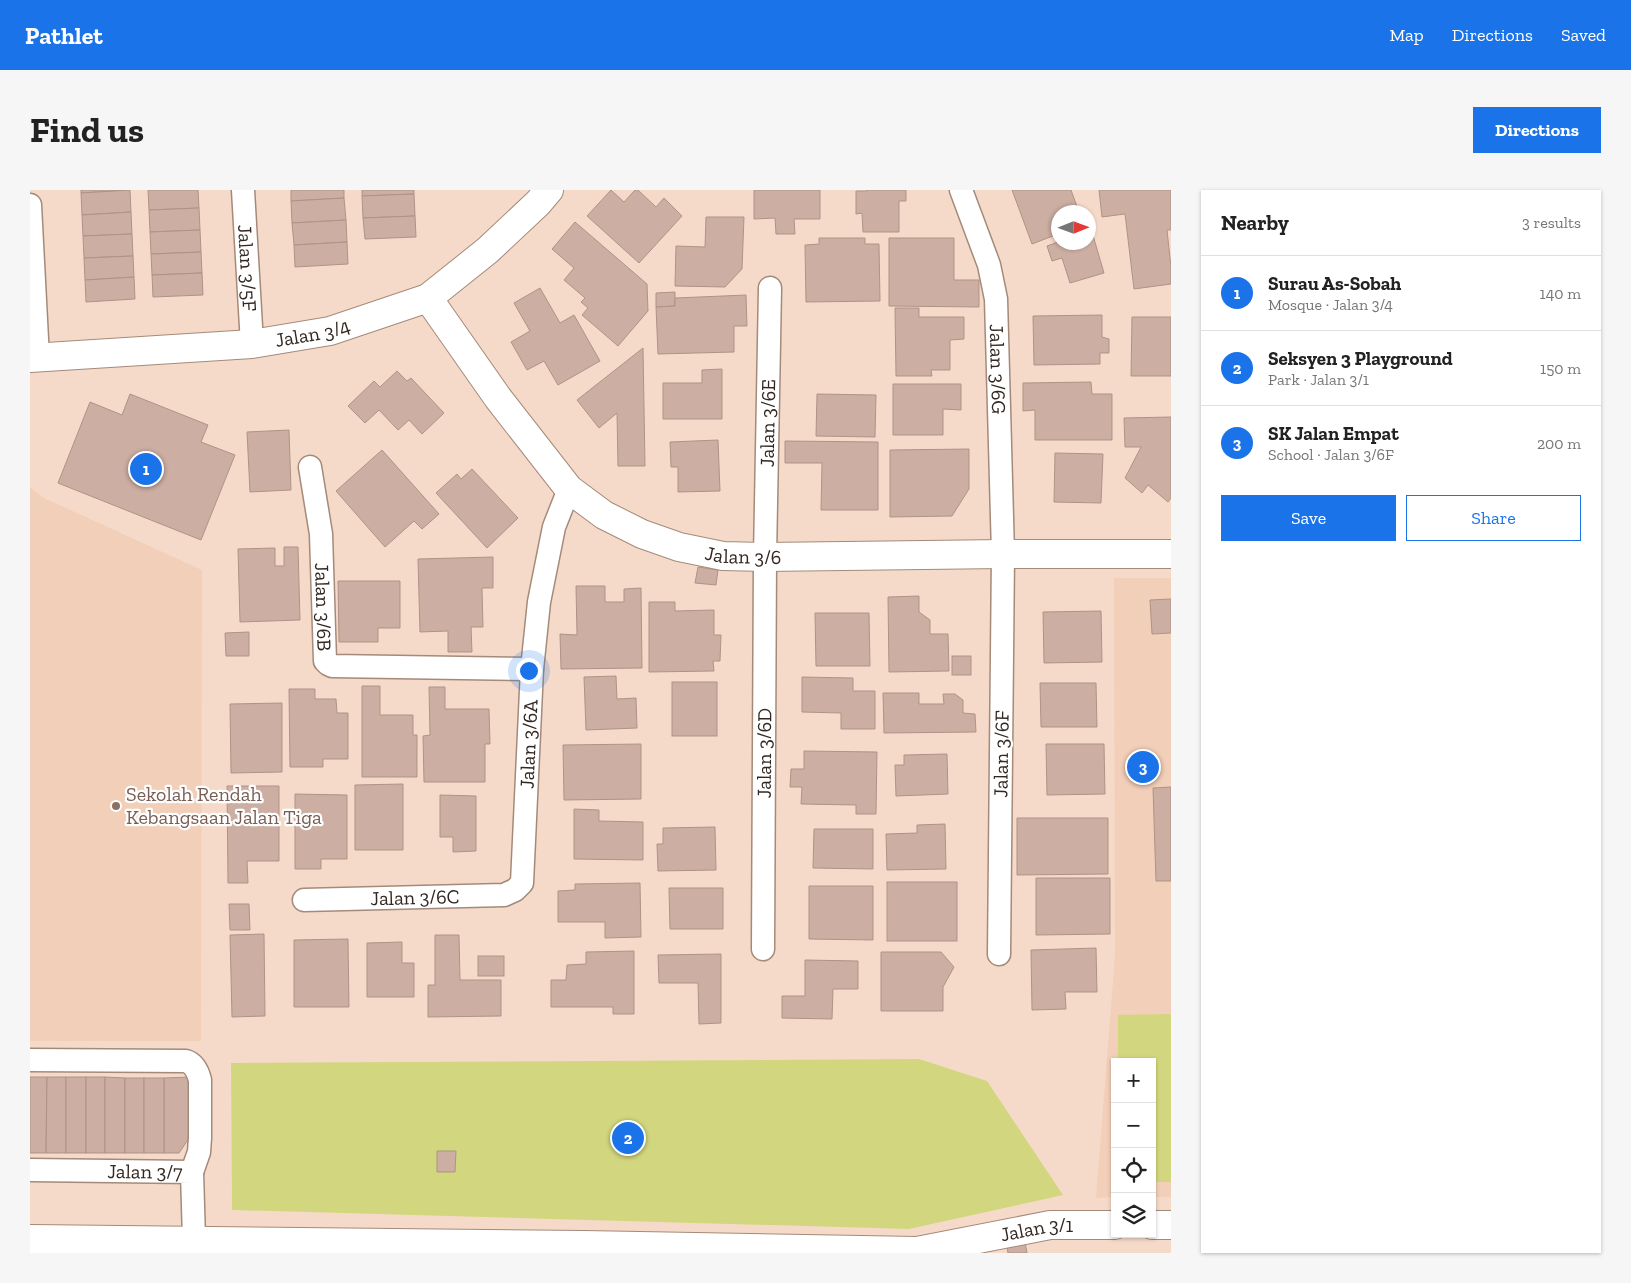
<!DOCTYPE html>
<html lang="en">
<head>
<meta charset="utf-8">
<style>
	body { margin:0; font-family:"Zilla Slab",serif; background:#f6f6f6; color:#222 }
	.controls { position:absolute; right:15px; bottom:15px; display:grid; overflow:hidden; border-radius:0px; box-shadow:0 1px 4px #0004 }
	.controls button { width:45px; height:45px; display:grid; place-items:center; padding:0; border:0; border-bottom:1px solid #e0e0e0; background:#fff; color:#222; font:25px sans-serif }
	.compass { position:absolute; left:1021px; top:15px; width:45px; height:45px; border-radius:50%; background:#fff; box-shadow:0 1px 4px #0004; rotate:89deg }
	.you { position:absolute; left:498px; top:480px; width:18px; height:18px; margin:-12px; border:4px solid #fff; border-radius:50%; background:#1a73e8; box-shadow:0 0 0 8px #1a73e833 }
	.badge { display:grid; place-items:center; width:32px; height:32px; border-radius:50%; background:#1a73e8; color:#fff; font-size:16px; font-weight:700 }
	.pin { position:absolute; translate:-50% -50%; border:2px solid #fff; box-shadow:0 1px 5px #0006 }
	.list { margin:0; padding:0; list-style:none }
	h2 { display:flex; justify-content:space-between; align-items:center; height:65px; margin:0; padding:0 20px; font-size:21px }
	h2 small { font-size:16px; font-weight:400; color:#767676 }
	.list li { display:grid; grid-template-columns:32px 1fr auto; gap:15px; align-items:center; box-sizing:border-box; height:75px; padding:0 20px; border-top:1px solid #e0e0e0 }
	.list b { display:block; font-size:19px; white-space:nowrap }
	.list p { margin:0; font-size:16px; white-space:nowrap; color:#767676 }
	.list em { font-size:16px; font-style:normal; color:#767676 }
	.actions { display:flex; gap:10px; padding:15px 20px }
	.actions a { flex:1; padding:11px 0; border:1px solid #1a73e8; border-radius:0px; text-align:center; font-size:18px; color:#1a73e8 }
	.actions .main { background:#1a73e8; color:#fff }
	.icon { flex:none; width:28px; height:28px; fill:none; stroke:currentColor; stroke-width:2; stroke-linecap:round; stroke-linejoin:round }
	.map { position:relative; flex:none; width:1141px; height:1063px; overflow:hidden; border-radius:0px }
	header { display:flex; align-items:center; gap:30px; box-sizing:border-box; height:70px; padding:0 25px; background:#1a73e8; color:#fff }
	header strong { font-size:24px }
	nav { display:flex; gap:28px; margin-inline-start:auto; font-size:18px }
	.intro { display:flex; align-items:center; justify-content:space-between; box-sizing:border-box; height:120px; padding:0 30px }
	h1 { margin:0; font-size:35px }
	.button { padding:12px 22px; border-radius:0px; background:#1a73e8; color:#fff; font-size:18px; font-weight:700 }
	main { display:flex; gap:30px; padding:0 30px }
	aside { flex:1; background:#fff; border-radius:0px; box-shadow:0 1px 4px #0004 }
	.map>svg:first-child { display:block }
	.built { fill:#f2cfb9 }
	.green { fill:#d2d77f }
	.building { fill:#ccaea2; stroke:#af9386 }
	.lines { fill:none; stroke-linecap:round; stroke-linejoin:round }
	.minor-casing { stroke:#a48a7a; stroke-width:25 }
	.tertiary-casing { stroke:#a48a7a; stroke-width:30 }
	.minor { stroke:#fff; stroke-width:22 }
	.tertiary { stroke:#fff; stroke-width:28 }
	.education-dot { fill:#8d6e63; stroke:#fff; stroke-width:2 }
	.labels { text-anchor:middle; dominant-baseline:central; stroke-width:4.5; stroke-linejoin:round; paint-order:stroke }
	.street-label { font-size:20px; fill:#322721; stroke:#fff }
	.education-label { font-size:20px; fill:#785e54; stroke:#fff; text-anchor:start }
</style>
</head>
<body>
<header>
<strong>Pathlet</strong>
<nav><a>Map</a><a>Directions</a><a>Saved</a></nav>
</header>
<div class="intro"><h1>Find us</h1><a class="button">Directions</a></div>
<main>
<div class="map">
<svg width="1141" height="1063" viewBox="0 0 1141 1063">
	<rect width="100%" height="100%" fill="#f6dac9"/>
	<g class="built">
		<polygon points="0,297 14,308 172,380 171,851 0,851"/>
		<polygon points="1084,388 1141,388 1141,1007 1122,1007 1122,872 1085,872 1085,1007 1066,1008 1085,766"/>
	</g>
	<g class="green">
		<polygon points="1141,824 1141,992 1122,992 1122,872 1088,872 1088,825"/>
		<polygon points="889,869 957,891 1033,1005 879,1039 202,1020 201,873"/>
	</g>
	<g class="building">
		<polygon points="51,0 100,0 51,3"/>
		<polygon points="100,0 101,22 52,25 51,3"/>
		<polygon points="118,0 168,0 169,18 119,20"/>
		<polygon points="261,0 314,0 314,8 261,11"/>
		<polygon points="332,0 384,0 384,4 332,6"/>
		<polygon points="581,0 594,12 605,0 608,0 626,17 634,8 652,26 609,73 557,26"/>
		<polygon points="724,0 790,0 790,29 764,29 765,44 746,44 745,28 724,29"/>
		<polygon points="837,0 876,0 876,11 869,11 869,42 833,42 832,23 826,24 826,1 837,1"/>
		<polygon points="982,0 1041,0 1049,22 1028,22 1028,44 1002,54"/>
		<polygon points="1069,0 1141,0 1141,40 1137,40 1141,77 1141,94 1104,99 1095,24 1072,27"/>
		<polygon points="384,4 385,26 333,28 332,6"/>
		<polygon points="314,8 316,30 262,33 261,11"/>
		<polygon points="169,18 170,40 120,42 119,20"/>
		<polygon points="101,22 102,44 53,46 52,25"/>
		<polygon points="385,26 386,47 335,49 333,28"/>
		<polygon points="676,27 714,27 712,79 695,97 645,96 646,56 675,57"/>
		<polygon points="316,30 317,52 264,55 262,33"/>
		<polygon points="545,32 617,94 618,121 588,156 552,125 558,118 551,112 555,108 534,90 544,78 522,59"/>
		<polygon points="170,40 171,62 121,64 120,42"/>
		<polygon points="1062,42 1074,83 1040,93 1032,68 1022,71 1017,56 1028,52 1058,52 1058,43"/>
		<polygon points="102,44 103,66 54,68 53,46"/>
		<polygon points="789,48 835,48 835,54 849,54 850,111 776,112 775,55 789,54"/>
		<polygon points="859,48 924,48 924,90 949,90 949,117 859,116"/>
		<polygon points="317,52 318,74 265,77 264,55"/>
		<polygon points="171,62 172,83 122,85 121,64"/>
		<polygon points="103,66 104,87 55,90 54,68"/>
		<polygon points="172,83 173,105 123,107 122,85"/>
		<polygon points="104,87 105,109 56,112 55,90"/>
		<polygon points="510,98 530,133 544,125 570,171 528,195 514,171 497,180 481,152 500,141 484,113"/>
		<polygon points="645,102 645,116 626,117 626,103"/>
		<polygon points="716,105 717,136 704,136 704,162 628,164 626,117 645,116 645,108"/>
		<polygon points="865,118 889,118 889,127 934,127 934,149 920,150 920,180 901,180 902,186 866,186"/>
		<polygon points="1072,125 1072,147 1079,149 1079,163 1070,163 1070,174 1004,175 1003,126"/>
		<polygon points="1102,127 1141,127 1141,186 1101,186"/>
		<polygon points="613,158 615,276 588,276 587,223 569,238 547,210"/>
		<polygon points="692,179 692,229 633,229 633,193 672,193 672,180"/>
		<polygon points="367,181 377,191 381,188 414,223 392,244 379,230 368,240 349,220 335,233 318,216 344,191 350,197"/>
		<polygon points="1061,192 1062,204 1082,204 1082,250 1005,250 1005,220 993,221 993,193"/>
		<polygon points="863,194 931,194 931,220 913,219 913,245 863,245"/>
		<polygon points="100,204 178,235 171,252 205,265 171,350 28,293 60,212 92,225"/>
		<polygon points="787,204 846,205 845,247 786,246"/>
		<polygon points="1141,227 1141,308 1138,312 1118,295 1112,303 1095,288 1111,257 1095,257 1094,228"/>
		<polygon points="259,240 261,300 220,302 217,242"/>
		<polygon points="688,250 690,301 648,302 648,277 641,277 640,252"/>
		<polygon points="755,251 848,252 848,320 791,320 792,273 755,273"/>
		<polygon points="939,259 939,299 922,326 860,327 860,260"/>
		<polygon points="352,260 409,324 392,339 384,331 355,357 306,301"/>
		<polygon points="1025,263 1073,264 1071,313 1024,312"/>
		<polygon points="442,279 488,328 457,358 406,303 427,284 431,289"/>
		<polygon points="254,357 268,357 270,430 210,432 208,359 245,358 245,376 254,376"/>
		<polygon points="463,367 463,398 452,398 453,437 441,437 442,462 418,462 418,441 390,442 388,369"/>
		<polygon points="668,377 688,380 686,395 665,393"/>
		<polygon points="308,391 370,391 370,438 348,438 348,452 309,452"/>
		<polygon points="546,396 575,396 575,412 594,412 594,399 611,398 612,478 531,479 530,444 547,445"/>
		<polygon points="889,406 889,422 900,430 900,444 918,444 919,481 859,482 858,407"/>
		<polygon points="1141,409 1141,443 1122,444 1120,410"/>
		<polygon points="619,412 645,412 645,421 684,420 684,445 691,445 690,471 683,471 684,481 619,482"/>
		<polygon points="1071,421 1072,472 1014,473 1013,422"/>
		<polygon points="785,423 839,423 840,476 786,476"/>
		<polygon points="219,442 219,466 196,466 195,443"/>
		<rect x="922" y="466" width="19" height="19"/>
		<polygon points="586,486 587,509 606,508 607,538 556,540 554,487"/>
		<polygon points="772,487 823,488 823,501 845,501 845,539 811,539 811,523 772,522"/>
		<rect x="642" y="492" width="45" height="54"/>
		<polygon points="1010,493 1066,493 1067,537 1011,537"/>
		<polygon points="332,496 350,496 350,525 383,525 383,545 387,545 387,587 332,587"/>
		<polygon points="399,497 415,497 415,519 459,519 460,554 455,554 455,592 394,592 393,546 400,545"/>
		<polygon points="259,499 285,499 285,509 306,509 307,523 318,523 318,569 293,569 293,577 260,577"/>
		<polygon points="853,503 889,503 889,514 914,514 913,504 925,504 933,510 933,523 945,524 946,542 854,543"/>
		<polygon points="252,513 252,582 201,583 200,514"/>
		<polygon points="611,554 611,609 534,610 533,555"/>
		<polygon points="1016,554 1074,554 1075,604 1017,605"/>
		<polygon points="774,561 847,562 846,624 826,624 826,615 771,614 772,597 760,597 761,579 774,579"/>
		<polygon points="917,564 918,604 866,606 865,575 874,575 874,565"/>
		<polygon points="373,594 373,660 325,660 325,595"/>
		<polygon points="197,596 249,596 249,671 217,671 218,693 198,693"/>
		<polygon points="1141,597 1141,691 1126,691 1123,598"/>
		<polygon points="265,604 317,605 317,669 291,669 291,679 265,679"/>
		<polygon points="410,605 446,606 446,661 423,662 423,647 410,647"/>
		<polygon points="544,619 569,620 569,631 613,632 613,670 544,669"/>
		<polygon points="987,628 1078,628 1078,684 987,685"/>
		<polygon points="915,634 916,679 857,680 856,644 887,643 887,635"/>
		<polygon points="685,637 686,680 628,681 627,654 633,654 633,638"/>
		<polygon points="784,639 843,639 843,679 783,678"/>
		<polygon points="1006,688 1080,688 1080,744 1006,745"/>
		<rect x="857" y="692" width="70" height="59"/>
		<polygon points="610,693 611,747 575,748 575,732 528,732 528,701 545,700 545,694"/>
		<polygon points="779,696 843,696 843,750 779,749"/>
		<polygon points="639,698 693,698 693,739 640,739"/>
		<polygon points="199,714 219,714 220,740 200,740"/>
		<polygon points="234,744 235,826 202,827 200,745"/>
		<polygon points="405,745 429,745 430,790 471,790 471,826 398,827 398,795 405,795"/>
		<polygon points="318,749 319,817 264,817 264,750"/>
		<polygon points="372,752 372,773 384,773 384,807 337,807 337,753"/>
		<polygon points="1066,758 1067,802 1035,802 1036,819 1002,820 1001,760"/>
		<polygon points="604,761 604,824 583,824 583,817 521,817 521,790 536,790 537,775 556,774 556,762"/>
		<polygon points="851,762 911,762 924,777 913,797 913,821 851,821"/>
		<polygon points="691,764 691,833 669,834 668,793 629,793 628,765"/>
		<rect x="448" y="766" width="26" height="20"/>
		<polygon points="775,770 828,771 828,799 803,799 802,829 752,828 752,806 775,806"/>
		<polygon points="0,887 17,887 16,963 0,963"/>
		<polygon points="17,887 36,887 36,963 16,963"/>
		<rect x="36" y="887" width="20" height="76"/>
		<rect x="56" y="887" width="19" height="76"/>
		<polygon points="75,887 95,888 95,963 75,963"/>
		<polygon points="161,887 162,944 149,963 134,963 134,888"/>
		<rect x="95" y="888" width="19" height="75"/>
		<rect x="114" y="888" width="20" height="75"/>
		<polygon points="407,961 426,961 425,982 407,982"/>
		<polygon points="995,1052 997,1063 978,1063 977,1057"/>
	</g>
	<g class="lines">
		<defs>
			<g id="minor">
				<path id="s1" d="M213,0L222,154"/>
				<path id="s2" d="M931,0L959,75L966,109L973,364L969,764"/>
				<polyline points="0,15 8,168"/>
				<path id="s3" d="M280,277L291,344L295,471L298,474L302,476L502,479"/>
				<path id="s4" d="M274,710L474,705L485,700L492,693L502,479L509,412L524,337L539,299"/>
				<path id="s5" d="M733,759L735,367L740,98"/>
				<path d="M0,870L156,871C165,874 168,882 170,890V948L169,962L162,982"/>
				<path id="s6" d="M0,980L162,982L164,1050"/>
			</g>
			<g id="tertiary">
				<path id="s7" d="M398,108L468,208L539,299L574,325L612,344L649,357L693,366L735,367L973,364H1141"/>
				<path id="s8" d="M0,168L222,154L300,141L398,108L458,60L508,13L519,0"/>
				<polyline points="1122,1035 1141,1035"/>
				<path id="s9" d="M0,1049L554,1055L887,1061L1020,1035H1085"/>
			</g>
		</defs>
		<use href="#minor" class="minor-casing"/>
		<use href="#tertiary" class="tertiary-casing"/>
		<use href="#minor" class="minor"/>
		<use href="#tertiary" class="tertiary"/>
	</g>
	<circle class="education-dot" cx="86" cy="616" r="5"/>
	<g class="labels">
		<g class="street-label">
			<text stroke="none"><textPath href="#s1" startOffset="78">Jalan 3/5F</textPath></text>
			<text stroke="none"><textPath href="#s8" startOffset="284">Jalan 3/4</textPath></text>
			<text stroke="none"><textPath href="#s2" startOffset="185">Jalan 3/6G</textPath></text>
			<text stroke="none"><textPath href="#s5" startOffset="526">Jalan 3/6E</textPath></text>
			<text stroke="none"><textPath href="#s7" startOffset="428">Jalan 3/6</textPath></text>
			<text stroke="none"><textPath href="#s3" startOffset="141">Jalan 3/6B</textPath></text>
			<text stroke="none"><textPath href="#s4" startOffset="361">Jalan 3/6A</textPath></text>
			<text stroke="none"><textPath href="#s5" startOffset="196">Jalan 3/6D</textPath></text>
			<text transform="translate(971 564) rotate(-89)">Jalan 3/6F</text>
			<text stroke="none"><textPath href="#s4" startOffset="111">Jalan 3/6C</textPath></text>
			<text stroke="none"><textPath href="#s6" startOffset="115">Jalan 3/7</textPath></text>
			<text stroke="none"><textPath href="#s9" startOffset="1009">Jalan 3/1</textPath></text>
		</g>
		<g class="education-label">
			<text x="96" y="604">Sekolah Rendah<tspan x="96" dy="23">Kebangsaan Jalan Tiga</tspan></text>
		</g>
	</g>
</svg>
<div class="controls">
<button>+</button>
<button>−</button>
<button><svg class="icon" aria-label="locate" viewBox="0 0 24 24"><circle cx="12" cy="12" r="6"/><path d="M12 2v4M12 18v4M2 12h4M18 12h4"/></svg></button>
<button><svg class="icon" aria-label="layers" viewBox="0 0 24 24"><path d="M12 4l9 5-9 5-9-5zM3 14l9 5 9-5"/></svg></button>
</div>
<svg class="compass" viewBox="-18 -18 36 36"><path d="M0-13l5 13h-10z" fill="#e53935"/><path d="M0 13l5-13h-10z" fill="#767676"/></svg>
<div class="you"></div>
<div class="pin badge" style="left:116px;top:279px">1</div>
<div class="pin badge" style="left:598px;top:948px">2</div>
<div class="pin badge" style="left:1113px;top:577px">3</div>
</div>
<aside>
<h2>Nearby<small>3 results</small></h2>
<ul class="list">
<li><span class="badge">1</span><div><b>Surau As-Sobah</b><p>Mosque · Jalan 3/4</p></div><em>140 m</em></li>
<li><span class="badge">2</span><div><b>Seksyen 3 Playground</b><p>Park · Jalan 3/1</p></div><em>150 m</em></li>
<li><span class="badge">3</span><div><b>SK Jalan Empat</b><p>School · Jalan 3/6F</p></div><em>200 m</em></li>
</ul>
<div class="actions"><a class="main">Save</a><a>Share</a></div>
</aside>
</main>
</body>
</html>
